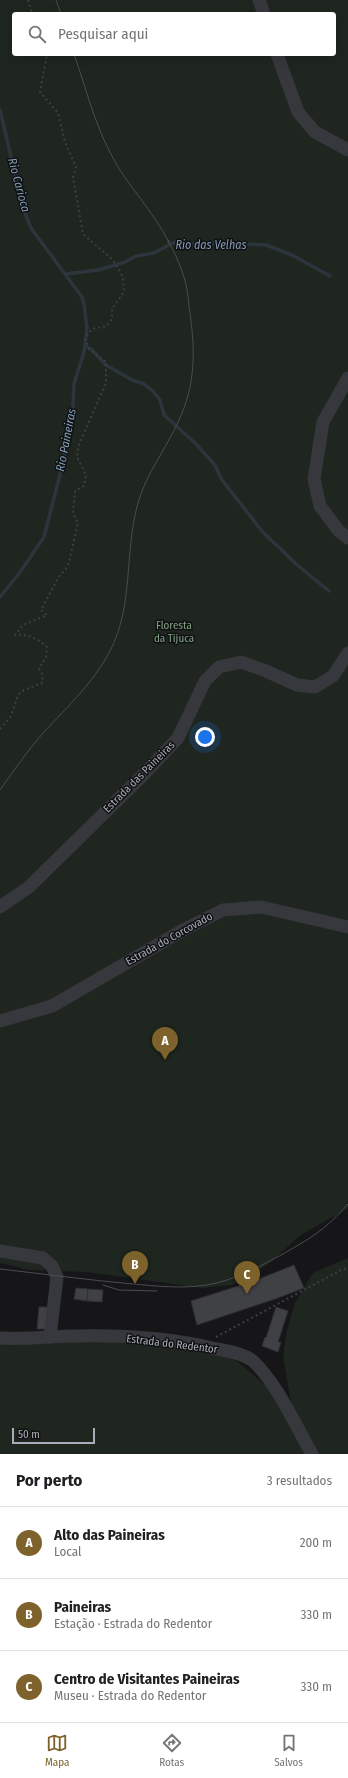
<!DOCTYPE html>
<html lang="pt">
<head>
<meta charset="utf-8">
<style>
	body { margin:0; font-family:"Fira Sans Condensed",sans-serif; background:#f2f2f2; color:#202124 }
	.scale { position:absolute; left:12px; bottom:10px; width:83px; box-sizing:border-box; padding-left:4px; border:2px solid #a8adb8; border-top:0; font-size:11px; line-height:14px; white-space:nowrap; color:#a8adb8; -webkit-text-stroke:3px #111113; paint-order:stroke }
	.you { position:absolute; left:205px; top:737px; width:14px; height:14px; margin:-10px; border:3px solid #fff; border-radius:50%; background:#1a73e8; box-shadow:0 0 0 6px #1a73e833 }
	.badge { display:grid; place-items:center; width:26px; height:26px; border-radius:50%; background:#7e622b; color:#fff; font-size:13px; font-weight:700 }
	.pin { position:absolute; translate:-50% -33px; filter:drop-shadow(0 1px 2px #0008) }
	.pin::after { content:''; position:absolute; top:21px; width:14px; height:12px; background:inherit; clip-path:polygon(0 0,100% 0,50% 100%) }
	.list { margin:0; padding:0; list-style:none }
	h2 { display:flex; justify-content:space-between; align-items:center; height:52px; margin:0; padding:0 16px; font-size:17px }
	h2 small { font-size:13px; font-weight:400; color:#757577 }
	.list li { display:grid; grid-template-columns:26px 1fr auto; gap:12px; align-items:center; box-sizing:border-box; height:72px; padding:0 16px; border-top:1px solid #e0e0e0 }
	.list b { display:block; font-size:15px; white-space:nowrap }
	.list p { margin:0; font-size:13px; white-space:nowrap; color:#757577 }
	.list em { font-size:13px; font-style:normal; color:#757577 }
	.icon { flex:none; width:22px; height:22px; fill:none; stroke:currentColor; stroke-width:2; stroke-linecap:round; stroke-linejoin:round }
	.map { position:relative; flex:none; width:348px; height:1454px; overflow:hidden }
	.search { position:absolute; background:#fff; box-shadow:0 4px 16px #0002; left:12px; right:12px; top:12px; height:44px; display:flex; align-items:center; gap:10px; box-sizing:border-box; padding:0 14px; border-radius:4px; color:#757577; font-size:15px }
	.sheet { height:268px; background:#fff }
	nav { display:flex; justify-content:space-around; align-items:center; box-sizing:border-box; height:56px; border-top:1px solid #e0e0e0; background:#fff; font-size:11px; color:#757577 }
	nav a { display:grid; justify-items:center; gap:2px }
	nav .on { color:#7e622b }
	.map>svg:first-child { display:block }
	.green { fill:#1e261f; fill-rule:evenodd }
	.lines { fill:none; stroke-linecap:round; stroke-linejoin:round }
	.stream { stroke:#2c353c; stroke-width:3.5 }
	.building { fill:#404145; stroke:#303034 }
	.path { stroke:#3d3f44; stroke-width:2; stroke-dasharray:2 3; stroke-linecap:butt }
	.minor { stroke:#37383d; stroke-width:13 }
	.tram { stroke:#4a4c52; stroke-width:1 }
	.rail { stroke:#4a4c52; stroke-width:3; stroke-dasharray:5 4; stroke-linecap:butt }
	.labels { text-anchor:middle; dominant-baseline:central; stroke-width:3; stroke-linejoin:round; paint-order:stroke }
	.park-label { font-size:11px; fill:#7fa381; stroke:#111113 }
	.street-label { font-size:11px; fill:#a8adb8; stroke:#111113 }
	.water-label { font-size:12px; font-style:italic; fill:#7f9bb3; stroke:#111113 }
</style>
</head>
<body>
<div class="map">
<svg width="348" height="1454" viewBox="0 0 348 1454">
	<rect width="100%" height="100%" fill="#161618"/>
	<g class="green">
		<path d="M0,0H348V1208L299,1236L272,1261L249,1278L232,1285L202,1288L86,1272L29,1270L0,1263ZM14,14H334V54H14Z"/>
		<polygon points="348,1258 348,1454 0,1454 0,1331 198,1343 238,1362 292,1408 283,1357 287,1330 295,1303 313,1273"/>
	</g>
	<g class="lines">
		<g class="stream">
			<polyline points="0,110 23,208 31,228 82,297 84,304 87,328 84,352 74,384 73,407 61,471 44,537 21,571 0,597"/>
			<polyline points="66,274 98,270 125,262 136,256 154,253 175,242 194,244 225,243 266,245 292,255 330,276"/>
			<polyline points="85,346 91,349 106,365 132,380 144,384 153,391 160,400 164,415 195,443 215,465 222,480 262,531 296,564 329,591"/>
		</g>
	</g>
	<g class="building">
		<polygon points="294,1265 304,1288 275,1299 197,1325 191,1301 254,1281"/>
		<polygon points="76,1288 88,1289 87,1301 74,1299"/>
		<polygon points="88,1289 103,1290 102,1302 87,1301"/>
		<polygon points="39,1307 49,1307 47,1329 37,1329"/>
		<polygon points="276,1307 288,1311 278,1342 281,1342 278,1352 262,1346 265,1337 266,1338"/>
	</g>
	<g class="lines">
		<g class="path">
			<polyline points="28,0 32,14"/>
			<path d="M0,729L11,716L18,695L24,690L42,683L43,675L39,669L46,657L47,647C38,639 27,633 15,635L23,625L47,615L41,610L58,578L68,566L78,523L73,513L75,491L84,486L86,475L77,457L78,447L106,383V362L89,349L85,338L92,329L107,326L112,319V309L124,292L123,277L113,260L83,234L73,177L76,167L65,142L58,113L40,92L47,54"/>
			<polyline points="216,1337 343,1269 348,1268"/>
		</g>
		<g class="minor">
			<polyline points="259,0 264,14"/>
			<polyline points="277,54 298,112 315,132 348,150"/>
			<polyline points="348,378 323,422 314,479 320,506 339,531 348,538"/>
			<polyline points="0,907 29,887 145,773 178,738 205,681 219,667 241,662 266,671 297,685 315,687 333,676 348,653"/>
			<polyline points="0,1021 52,1006 185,929 223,910 261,907 348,927"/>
			<polyline points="0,1251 43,1258 52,1266 57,1277 50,1337"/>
			<path d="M0,1338C25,1340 50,1336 76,1336C122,1335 172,1338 217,1349C228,1351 246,1354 254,1362C278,1385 295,1425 312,1454"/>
		</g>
		<g class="tram">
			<polyline points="56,0 61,14"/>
			<path d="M0,790C12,773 24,756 37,740C62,711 92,686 110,651C134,605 124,552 138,503C146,474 166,449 178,422C197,383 195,347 189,306C188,296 187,286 184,277C178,258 168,239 157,222C143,200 125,181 113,158C95,126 86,88 74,54"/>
			<path d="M0,1269C44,1274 88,1280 133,1284C156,1286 182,1289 206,1285C233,1281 257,1268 281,1255C311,1238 325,1230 348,1204"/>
			<polyline points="103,1285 119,1290 157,1291"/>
		</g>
		<polyline class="rail" points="168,241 169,242"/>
	</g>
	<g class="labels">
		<g class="park-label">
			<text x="174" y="625">Floresta<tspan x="174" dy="13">da Tijuca</tspan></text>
		</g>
		<g class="street-label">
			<text transform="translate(139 777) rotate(-45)">Estrada das Paineiras</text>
			<text transform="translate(169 939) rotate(-29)">Estrada do Corcovado</text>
			<text transform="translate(172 1344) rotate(7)">Estrada do Redentor</text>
		</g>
		<g class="water-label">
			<text transform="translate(19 185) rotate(75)">Rio Carioca</text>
			<text x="211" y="245">Rio das Velhas</text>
			<text transform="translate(66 440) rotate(-79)">Rio Paineiras</text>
		</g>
	</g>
</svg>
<div class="scale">50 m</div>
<div class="you"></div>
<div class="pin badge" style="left:165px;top:1060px">A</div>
<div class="pin badge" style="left:135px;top:1284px">B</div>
<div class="pin badge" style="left:247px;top:1294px">C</div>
<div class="search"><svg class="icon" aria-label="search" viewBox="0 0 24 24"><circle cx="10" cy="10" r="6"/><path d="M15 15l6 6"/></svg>Pesquisar aqui</div>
</div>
<section class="sheet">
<h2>Por perto<small>3 resultados</small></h2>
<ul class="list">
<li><span class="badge">A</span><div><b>Alto das Paineiras</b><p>Local</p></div><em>200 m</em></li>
<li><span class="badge">B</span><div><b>Paineiras</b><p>Estação · Estrada do Redentor</p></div><em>330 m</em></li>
<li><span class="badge">C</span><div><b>Centro de Visitantes Paineiras</b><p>Museu · Estrada do Redentor</p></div><em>330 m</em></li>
</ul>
</section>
<nav>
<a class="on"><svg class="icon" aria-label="map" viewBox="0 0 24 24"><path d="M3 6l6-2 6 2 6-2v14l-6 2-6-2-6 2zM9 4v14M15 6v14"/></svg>Mapa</a>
<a><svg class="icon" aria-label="directions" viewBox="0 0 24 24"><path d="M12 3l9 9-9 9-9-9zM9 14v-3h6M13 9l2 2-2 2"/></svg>Rotas</a>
<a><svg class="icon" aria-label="saved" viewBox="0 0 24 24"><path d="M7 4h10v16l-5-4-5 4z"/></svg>Salvos</a>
</nav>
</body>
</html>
